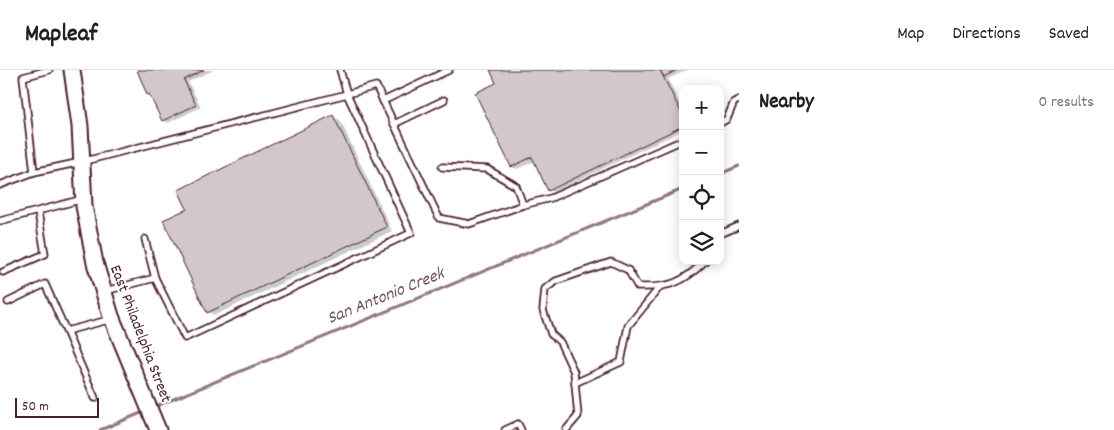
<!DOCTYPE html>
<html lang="en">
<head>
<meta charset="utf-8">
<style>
	body { margin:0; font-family:Dekko,sans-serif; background:#f2f2f2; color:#202124 }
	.controls { position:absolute; right:15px; top:15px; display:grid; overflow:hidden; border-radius:10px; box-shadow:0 2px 12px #0003 }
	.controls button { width:45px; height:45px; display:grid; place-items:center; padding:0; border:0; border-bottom:1px solid #e0e0e0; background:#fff; color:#202124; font:25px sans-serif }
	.scale { position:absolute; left:15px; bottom:12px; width:84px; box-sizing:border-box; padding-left:5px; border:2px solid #4a1f2b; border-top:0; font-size:14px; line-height:18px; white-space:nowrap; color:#4a1f2b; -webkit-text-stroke:4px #fff; paint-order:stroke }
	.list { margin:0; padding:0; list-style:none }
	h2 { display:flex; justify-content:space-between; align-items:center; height:65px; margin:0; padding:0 20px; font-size:21px }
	h2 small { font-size:16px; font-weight:400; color:#757577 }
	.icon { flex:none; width:28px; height:28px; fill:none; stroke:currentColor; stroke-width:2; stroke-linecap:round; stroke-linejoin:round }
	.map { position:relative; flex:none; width:739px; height:360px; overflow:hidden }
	header { display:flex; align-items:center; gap:30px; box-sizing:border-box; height:70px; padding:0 25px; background:#fff; border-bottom:1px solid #e0e0e0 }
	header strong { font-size:24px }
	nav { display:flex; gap:28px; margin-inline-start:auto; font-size:18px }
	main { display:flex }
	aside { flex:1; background:#fff }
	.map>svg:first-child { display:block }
	.shadow { fill:#0003 }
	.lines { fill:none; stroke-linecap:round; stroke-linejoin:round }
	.stream { stroke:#91787e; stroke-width:3 }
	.building { fill:#d2c7cb; stroke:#4a1f2b }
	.service-casing { stroke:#4a1f2b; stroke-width:9 }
	.tertiary-casing { stroke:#4a1f2b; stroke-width:19 }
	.service { stroke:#fff; stroke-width:5.5 }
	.tertiary { stroke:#fff; stroke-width:15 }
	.labels { text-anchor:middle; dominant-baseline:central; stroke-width:4; stroke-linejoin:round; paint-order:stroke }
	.street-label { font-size:16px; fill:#4a1f2b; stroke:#fff }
	.water-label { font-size:18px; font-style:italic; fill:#74535c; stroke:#fff }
</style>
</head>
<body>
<header>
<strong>Mapleaf</strong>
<nav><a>Map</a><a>Directions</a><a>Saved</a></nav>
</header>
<main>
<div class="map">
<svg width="739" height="360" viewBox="0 0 739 360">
	<rect width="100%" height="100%" fill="#fff"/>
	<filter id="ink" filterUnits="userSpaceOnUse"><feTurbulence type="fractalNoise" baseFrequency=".02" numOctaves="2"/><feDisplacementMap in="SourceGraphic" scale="10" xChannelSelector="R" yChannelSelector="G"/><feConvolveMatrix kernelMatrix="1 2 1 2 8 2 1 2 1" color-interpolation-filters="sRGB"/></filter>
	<g filter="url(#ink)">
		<g class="shadow">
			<polygon points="139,0 214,0 188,12 201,37 168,53 163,50 151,25 148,24"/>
			<polygon points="491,0 687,0 668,9 683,40 683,60 554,122 549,120 535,91 517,99 512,97 477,23 498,13"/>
			<polygon points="333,47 340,50 392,161 215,245 208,242 188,139"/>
		</g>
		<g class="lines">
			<g class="stream">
				<polyline points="720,104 739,96"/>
				<polyline points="154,337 683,119"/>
				<polyline points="100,360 146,341"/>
			</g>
		</g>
		<g class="building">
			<polygon points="137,0 204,0 184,10 196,35 162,51 149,24 147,25"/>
			<polygon points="490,0 660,0 683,46 683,56 548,121 532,87 511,97 475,23 496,13"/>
			<polygon points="660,0 677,0 664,7"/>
			<polygon points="333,45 387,157 207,243 163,150 187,139 178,120"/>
		</g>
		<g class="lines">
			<defs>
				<g id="service">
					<polyline points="340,0 347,24 376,16 439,148 469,154 523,135 516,116 487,99 442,97"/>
					<polyline points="383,31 449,0"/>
					<polyline points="720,53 727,49 734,32 739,30"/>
					<polyline points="394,54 444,30"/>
					<polyline points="34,102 81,92 347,24 411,163 185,268 155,208 105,221"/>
					<polyline points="0,115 34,102 23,7 49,0"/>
					<polyline points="523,135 551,128 683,70"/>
					<polyline points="0,151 83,129"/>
					<polyline points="720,164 739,156"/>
					<polyline points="145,169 155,208"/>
					<polyline points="3,202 45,184 38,142"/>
					<polyline points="8,232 45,214 66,261 112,249"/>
					<polyline points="66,261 95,328"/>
					<polyline points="575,313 621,292 628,256 659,218"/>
					<polyline points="505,360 518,354 521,360"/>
					<path d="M566,360L578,346L574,302L560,272L551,264L543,240L545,219L556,211L611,192L628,200L638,217C669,218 683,213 705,191"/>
				</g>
				<polyline id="tertiary" points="72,0 80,56 84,136 95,193 111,246 158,360"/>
			</defs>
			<use href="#service" class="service-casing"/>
			<use href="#tertiary" class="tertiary-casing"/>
			<use href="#service" class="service"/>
			<use href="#tertiary" class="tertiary"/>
		</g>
	</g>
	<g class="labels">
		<g class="street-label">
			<text transform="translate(140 264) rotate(69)">East Philadelphia Street</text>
		</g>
		<g class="water-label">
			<text transform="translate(386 227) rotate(-22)">San Antonio Creek</text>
		</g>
	</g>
</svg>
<div class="controls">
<button>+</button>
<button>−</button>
<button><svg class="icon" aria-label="locate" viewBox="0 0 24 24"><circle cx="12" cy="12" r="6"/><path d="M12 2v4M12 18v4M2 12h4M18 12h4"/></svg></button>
<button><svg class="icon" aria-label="layers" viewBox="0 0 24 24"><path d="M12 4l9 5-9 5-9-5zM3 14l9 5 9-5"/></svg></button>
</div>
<div class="scale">50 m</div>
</div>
<aside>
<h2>Nearby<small>0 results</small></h2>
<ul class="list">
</ul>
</aside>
</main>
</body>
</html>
